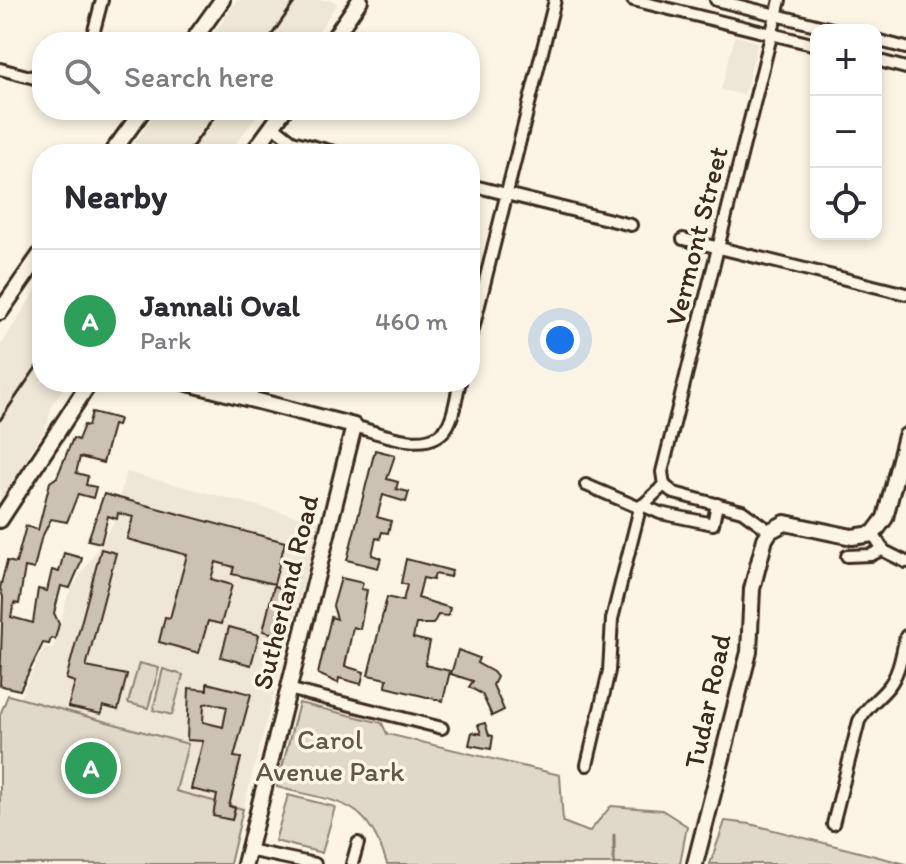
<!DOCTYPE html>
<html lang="en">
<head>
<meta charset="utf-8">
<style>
	body { margin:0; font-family:Itim,sans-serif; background:#f2f2f3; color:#2b2b33 }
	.controls { position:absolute; right:24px; top:24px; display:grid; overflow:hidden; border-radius:16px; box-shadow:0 4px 12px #0003 }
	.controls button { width:72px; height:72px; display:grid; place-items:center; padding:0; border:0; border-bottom:2px solid #e1e1e2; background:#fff; color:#2b2b33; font:40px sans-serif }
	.you { position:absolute; left:560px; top:340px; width:28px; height:28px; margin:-20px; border:6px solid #fff; border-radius:50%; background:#1a73e8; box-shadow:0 0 0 12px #1a73e833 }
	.badge { display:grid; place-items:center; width:52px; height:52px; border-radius:50%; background:#3b2a1e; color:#fff; font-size:26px; font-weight:700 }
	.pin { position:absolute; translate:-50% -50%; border:4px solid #fff; box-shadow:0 2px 8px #0006 }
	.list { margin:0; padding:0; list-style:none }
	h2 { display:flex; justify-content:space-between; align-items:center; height:104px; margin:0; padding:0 32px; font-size:34px }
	h2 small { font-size:26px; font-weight:400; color:#7c7c81 }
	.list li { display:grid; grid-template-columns:52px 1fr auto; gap:24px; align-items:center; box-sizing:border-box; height:144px; padding:0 32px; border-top:2px solid #e1e1e2 }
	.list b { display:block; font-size:30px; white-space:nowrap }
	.list p { margin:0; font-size:26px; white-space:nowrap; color:#7c7c81 }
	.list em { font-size:26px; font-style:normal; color:#7c7c81 }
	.icon { flex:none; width:44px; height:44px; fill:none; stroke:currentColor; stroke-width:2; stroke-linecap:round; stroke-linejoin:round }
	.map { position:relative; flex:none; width:906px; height:864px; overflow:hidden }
	.search { position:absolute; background:#fff; box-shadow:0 4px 12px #0003; left:32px; top:32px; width:448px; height:88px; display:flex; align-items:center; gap:20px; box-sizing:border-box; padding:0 28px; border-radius:32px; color:#7c7c81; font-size:30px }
	.panel { position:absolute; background:#fff; box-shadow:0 4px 12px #0003; left:32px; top:144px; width:448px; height:248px; border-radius:32px }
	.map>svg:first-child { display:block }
	.built { fill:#eee6d6 }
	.green { fill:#e0d8c8; stroke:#8e8173; stroke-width:2 }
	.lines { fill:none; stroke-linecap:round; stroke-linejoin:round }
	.stream { stroke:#85796b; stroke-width:3 }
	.building { fill:#ccc2b3; stroke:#3b2a1e; stroke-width:2; fill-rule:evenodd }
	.street-casing { stroke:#3b2a1e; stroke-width:16 }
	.secondary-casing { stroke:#3b2a1e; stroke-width:20 }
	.street { stroke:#fcf5e5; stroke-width:10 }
	.secondary { stroke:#fcf5e5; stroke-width:14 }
	.rail { stroke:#3b2a1e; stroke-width:3 }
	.labels { text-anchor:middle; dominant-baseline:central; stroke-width:7; stroke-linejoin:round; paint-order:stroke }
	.street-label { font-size:28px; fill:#3b2a1e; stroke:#fcf5e5 }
	.park-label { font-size:28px; fill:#645648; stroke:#fcf5e5 }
</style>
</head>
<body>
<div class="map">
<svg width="906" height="864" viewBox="0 0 906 864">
	<rect width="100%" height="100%" fill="#fcf5e5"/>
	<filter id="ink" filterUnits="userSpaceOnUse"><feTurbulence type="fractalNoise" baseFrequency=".0125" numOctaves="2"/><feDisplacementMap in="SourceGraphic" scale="16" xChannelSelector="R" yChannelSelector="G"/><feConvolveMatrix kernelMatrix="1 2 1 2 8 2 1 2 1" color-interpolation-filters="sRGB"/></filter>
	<g filter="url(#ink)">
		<g class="built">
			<polygon points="237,0 331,0 337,4 311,42 208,42"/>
			<polygon points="735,36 758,42 744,95 721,90"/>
			<polygon points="158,110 261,110 228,154 126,154"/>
			<polygon points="42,280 42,382 68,382 52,404 47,425 0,505 0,347"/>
			<polygon points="126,472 320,522 243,809 175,791 188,744 20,698 44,647 53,649 68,595 113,524"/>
		</g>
		<g class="green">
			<polygon points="139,663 159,668 148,708 128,703"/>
			<polygon points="163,669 183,675 172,715 153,710"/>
			<polygon points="8,695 188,744 176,791 243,809 230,864 0,864 0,715"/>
			<path d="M299,703L382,723L387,734L560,775L563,822L589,832L611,806L662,810L687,826L680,864H387C366,796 339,804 277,787Z"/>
			<polygon points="288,795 335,807 322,853 275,841"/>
			<polygon points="725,821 750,824 906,864 710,864"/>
		</g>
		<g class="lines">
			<polyline class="stream" points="614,864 614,835"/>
		</g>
		<g class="building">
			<polygon points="92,412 119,419 117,426 113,425 103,463 80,457 76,473 88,476 86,485 96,487 93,498 78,494 67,522 51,519 41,539 34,569 25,567 19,604 14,603 11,617 33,623 38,589 47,591 52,570 59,572 64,553 82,558 80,565 70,588 61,586 54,613 59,624 55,639 51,638 49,644 43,643 20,690 6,687 0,685 3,597 0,588 7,561 16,563 26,526 38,530 50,482 57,477 73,438 78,440 84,425 88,426"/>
			<polygon points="375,450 395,455 387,479 398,482 396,489 409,492 406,502 383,495 377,517 391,521 388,533 382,532 380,539 376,538 372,555 381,558 378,568 347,560"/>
			<polygon points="104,494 285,542 274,584 232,574 234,567 216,562 211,579 232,585 221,624 208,621 199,653 159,642 165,617 170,618 187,555 127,539 133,517 118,513 117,519 108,516 101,543 88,540"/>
			<polygon points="101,549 116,553 86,667 127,675 118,710 103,706 101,714 68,707 75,682 66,679"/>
			<polygon points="406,559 452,571 450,577 435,574 433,580 423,578 418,598 450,608 448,616 438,615 433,624 416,624 413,638 430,642 425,665 450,671 443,701 386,687 387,679 368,675 387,597 403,601 407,585 401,583"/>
			<polygon points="341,578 363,583 361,589 367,590 360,629 353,627 345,666 364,672 361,684 339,678 338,683 318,674 331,617 337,619 333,606"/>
			<polygon points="274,586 286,589 275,634 263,631"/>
			<polygon points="229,627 259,635 251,665 221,657"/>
			<polygon points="458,650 479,658 477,663 493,672 497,677 493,685 504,710 492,716 482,694 469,687 473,681 451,674"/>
			<path d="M207,683L251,694L234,757L241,758L229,806L235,808L232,820L213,816L217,795L191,789L203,741L187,740L189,688L207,690ZM211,703L227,707L223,727L203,722L204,704Z"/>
			<polygon points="485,723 489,735 493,736 491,749 469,745 472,732 481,734 478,725"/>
		</g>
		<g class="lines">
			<defs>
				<g id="street">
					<polyline points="633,0 816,45"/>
					<polyline points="716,0 836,30"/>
					<polyline points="876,40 906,48"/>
					<polyline points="91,42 102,0"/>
					<polyline points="876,60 906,68"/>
					<polyline points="0,69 42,80"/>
					<polyline points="273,126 292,141 342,154"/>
					<polyline points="289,154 292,141"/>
					<polyline points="470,185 631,225"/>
					<polyline points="683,239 906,294"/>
					<polyline points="470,341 555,0"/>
					<path d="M354,426C380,433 431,456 448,425C455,413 456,396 460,382"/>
					<polyline points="586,485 640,508 664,485 674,493 742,511 770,531"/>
					<polyline points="664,485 662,472 780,0"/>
					<polyline points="642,505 660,513 713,524 717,504"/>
					<polyline points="873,534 884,551 906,562"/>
					<polyline points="847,556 871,555 883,549"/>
					<polyline points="288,689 442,728"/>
					<polyline points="587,765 609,671 612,619 640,508"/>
					<path d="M833,824L859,721C867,705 879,699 889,686C900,672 902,652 906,636"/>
					<polyline points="248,850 315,864"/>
					<polyline points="352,864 358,843"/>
				</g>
				<g id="secondary">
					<polyline points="192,42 222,0"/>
					<polyline points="331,42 360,0"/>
					<polyline points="111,154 143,110"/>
					<polyline points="252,154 284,110"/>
					<polyline points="0,312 42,252"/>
					<polyline points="184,382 354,426 245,864"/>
					<polyline points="0,520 90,382"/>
					<polyline points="695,864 749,652 752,589 765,539 770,531 785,523 852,537 873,534 885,518 906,436"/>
				</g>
			</defs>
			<use href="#street" class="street-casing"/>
			<use href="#secondary" class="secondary-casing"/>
			<use href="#street" class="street"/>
			<use href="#secondary" class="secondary"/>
			<g class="rail">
				<polyline points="267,42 296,0"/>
				<polyline points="187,154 219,110"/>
				<polyline points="0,420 42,359"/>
			</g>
		</g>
	</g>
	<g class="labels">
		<g class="street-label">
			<text transform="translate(696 236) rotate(-76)">Vermont Street</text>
			<text transform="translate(285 592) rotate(-76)">Sutherland Road</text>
			<text transform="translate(707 701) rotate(-78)">Tudar Road</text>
		</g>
		<g class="park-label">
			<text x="330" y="739">Carol<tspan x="330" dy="32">Avenue Park</tspan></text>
		</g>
	</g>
</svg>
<div class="controls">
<button>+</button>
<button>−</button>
<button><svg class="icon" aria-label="locate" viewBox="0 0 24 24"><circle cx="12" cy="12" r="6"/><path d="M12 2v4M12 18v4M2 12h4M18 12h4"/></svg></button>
</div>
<div class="you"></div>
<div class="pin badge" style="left:91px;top:768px;background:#2e9e5b">A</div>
<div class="search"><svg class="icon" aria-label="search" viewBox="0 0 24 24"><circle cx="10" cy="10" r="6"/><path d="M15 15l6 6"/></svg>Search here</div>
<section class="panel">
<h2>Nearby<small></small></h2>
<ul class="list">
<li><span class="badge" style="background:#2e9e5b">A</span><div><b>Jannali Oval</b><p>Park</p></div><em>460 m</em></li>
</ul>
</section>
</div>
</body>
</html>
